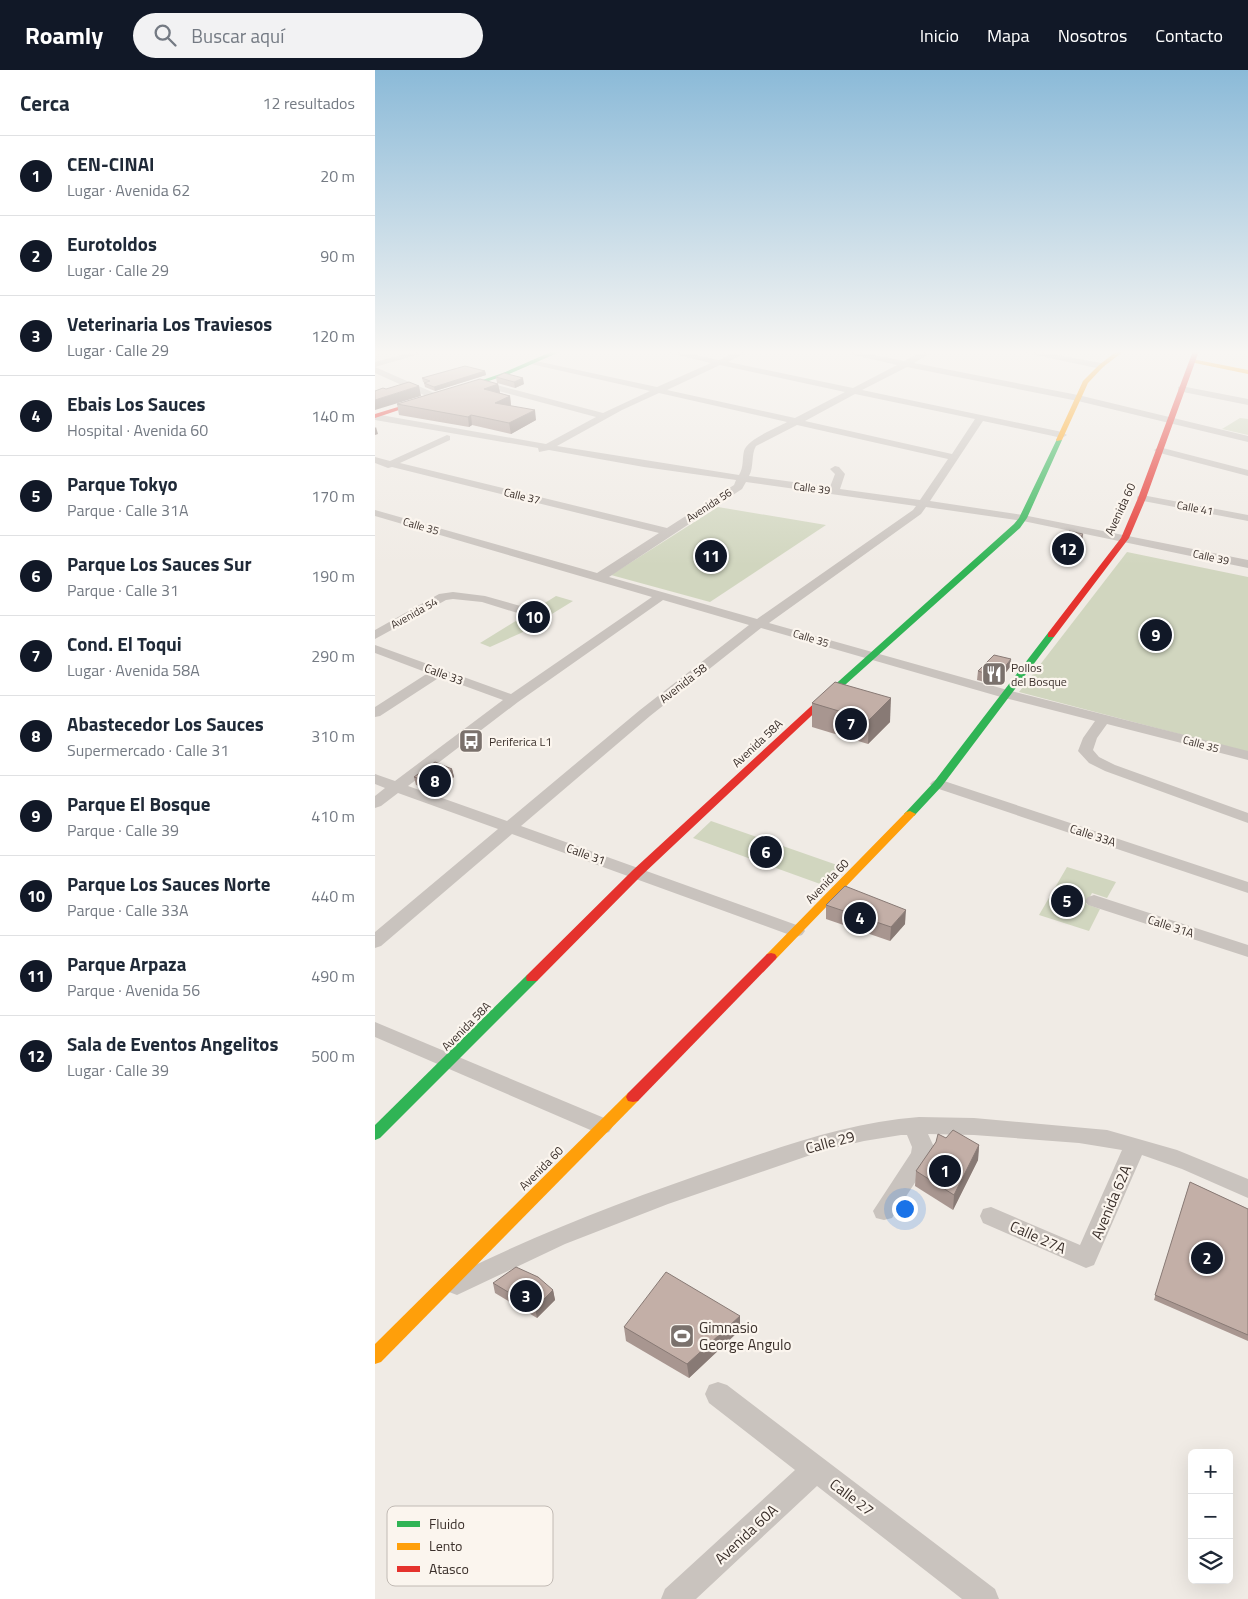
<!DOCTYPE html>
<html lang="es">
<head>
<meta charset="utf-8">
<style>
	body { margin:0; font-family:"Titillium Web",sans-serif; background:#f2f2f3; color:#1f2937 }
	.controls { position:absolute; right:15px; bottom:15px; display:grid; overflow:hidden; border-radius:8px; box-shadow:0 5px 20px #0002 }
	.controls button { width:45px; height:45px; display:grid; place-items:center; padding:0; border:0; border-bottom:1px solid #e0e1e3; background:#fff; color:#1f2937; font:25px sans-serif }
	.you { position:absolute; left:529px; top:1138px; width:18px; height:18px; margin:-12px; border:4px solid #fff; border-radius:50%; background:#1a73e8; box-shadow:0 0 0 8px #1a73e833 }
	.badge { display:grid; place-items:center; width:32px; height:32px; border-radius:50%; background:#111827; color:#fff; font-size:16px; font-weight:700 }
	.pin { position:absolute; translate:-50% -50%; border:2px solid #fff; box-shadow:0 1px 5px #0006 }
	.list { margin:0; padding:0; list-style:none }
	h2 { display:flex; justify-content:space-between; align-items:center; height:65px; margin:0; padding:0 20px; font-size:21px }
	h2 small { font-size:16px; font-weight:400; color:#747a83 }
	.list li { display:grid; grid-template-columns:32px 1fr auto; gap:15px; align-items:center; box-sizing:border-box; height:80px; padding:0 20px; border-top:1px solid #e0e1e3 }
	.list b { display:block; font-size:19px; white-space:nowrap }
	.list p { margin:0; font-size:16px; white-space:nowrap; color:#747a83 }
	.list em { font-size:16px; font-style:normal; color:#747a83 }
	.icon { flex:none; width:28px; height:28px; fill:none; stroke:currentColor; stroke-width:2; stroke-linecap:round; stroke-linejoin:round }
	.map { position:relative; flex:none; width:873px; height:1529px; overflow:hidden }
	header { display:flex; align-items:center; gap:30px; box-sizing:border-box; height:70px; padding:0 25px; background:#111827; color:#fff }
	header strong { font-size:24px }
	nav { display:flex; gap:28px; margin-inline-start:auto; font-size:18px }
	.search { width:350px; height:45px; background:#f2f2f3; display:flex; align-items:center; gap:12px; box-sizing:border-box; padding:0 18px; border-radius:28px; color:#747a83; font-size:19px }
	main { display:flex }
	aside { flex:1; background:#fff }
	.map>svg:first-child { display:block }
	.green { fill:#d1d6bf }
	.lines { fill:none; stroke-linecap:round; stroke-linejoin:round }
	.street { fill:#c9c3be; fill-rule:evenodd }
	.fast { fill:#30b455; fill-rule:evenodd }
	.slow { fill:#ff9f0a; fill-rule:evenodd }
	.jam { fill:#e5322d; fill-rule:evenodd }
	.wall { fill:#a89690 }
	.shaded-wall { fill:#887a75 }
	.building { fill:#c3afa7; stroke:#887a75 }
	.labels { text-anchor:middle; dominant-baseline:central; stroke-width:4.5; stroke-linejoin:round; paint-order:stroke }
	.far-street-label { font-size:11px; fill:#3b302b; stroke:#fbf5ee }
	.street-label { font-size:12px; fill:#3b302b; stroke:#fbf5ee }
	.poi-label { font-size:12px; fill:#3b302b; stroke:#fbf5ee; text-anchor:start }
	.near-street-label { font-size:15px; fill:#3b302b; stroke:#fbf5ee }
	.near-poi-label { font-size:15px; fill:#3b302b; stroke:#fbf5ee; text-anchor:start }
	.key { fill:#fbf5ee; stroke:#c1bab4; stroke-width:1 }
	.key-label { font-size:14px; fill:#3b302b }
</style>
</head>
<body>
<header>
<strong>Roamly</strong>
<div class="search"><svg class="icon" aria-label="search" viewBox="0 0 24 24"><circle cx="10" cy="10" r="6"/><path d="M15 15l6 6"/></svg>Buscar aquí</div>
<nav><a>Inicio</a><a>Mapa</a><a>Nosotros</a><a>Contacto</a></nav>
</header>
<main>
<aside>
<h2>Cerca<small>12 resultados</small></h2>
<ul class="list">
<li><span class="badge">1</span><div><b>CEN-CINAI</b><p>Lugar · Avenida 62</p></div><em>20 m</em></li>
<li><span class="badge">2</span><div><b>Eurotoldos</b><p>Lugar · Calle 29</p></div><em>90 m</em></li>
<li><span class="badge">3</span><div><b>Veterinaria Los Traviesos</b><p>Lugar · Calle 29</p></div><em>120 m</em></li>
<li><span class="badge">4</span><div><b>Ebais Los Sauces</b><p>Hospital · Avenida 60</p></div><em>140 m</em></li>
<li><span class="badge">5</span><div><b>Parque Tokyo</b><p>Parque · Calle 31A</p></div><em>170 m</em></li>
<li><span class="badge">6</span><div><b>Parque Los Sauces Sur</b><p>Parque · Calle 31</p></div><em>190 m</em></li>
<li><span class="badge">7</span><div><b>Cond. El Toqui</b><p>Lugar · Avenida 58A</p></div><em>290 m</em></li>
<li><span class="badge">8</span><div><b>Abastecedor Los Sauces</b><p>Supermercado · Calle 31</p></div><em>310 m</em></li>
<li><span class="badge">9</span><div><b>Parque El Bosque</b><p>Parque · Calle 39</p></div><em>410 m</em></li>
<li><span class="badge">10</span><div><b>Parque Los Sauces Norte</b><p>Parque · Calle 33A</p></div><em>440 m</em></li>
<li><span class="badge">11</span><div><b>Parque Arpaza</b><p>Parque · Avenida 56</p></div><em>490 m</em></li>
<li><span class="badge">12</span><div><b>Sala de Eventos Angelitos</b><p>Lugar · Calle 39</p></div><em>500 m</em></li>
</ul>
</aside>
<div class="map">
<svg width="873" height="1529" viewBox="0 0 873 1529">
	<rect width="100%" height="100%" fill="#f0ebe5"/>
	<g class="green">
		<polygon points="865,348 873,349 873,365 847,359"/>
		<polygon points="343,437 451,455 335,532 236,505"/>
		<polygon points="752,482 873,507 873,682 644,622"/>
		<polygon points="181,526 198,531 146,563 115,577 105,573"/>
		<polygon points="336,751 465,796 448,815 318,768"/>
		<polygon points="692,797 741,812 732,828 717,823 711,834 725,839 714,861 664,845"/>
	</g>
	<g class="lines">
		<g class="street">
			<polygon points="40,281 54,281 0,297 64,325 64,329 58,329 0,303 0,292"/>
			<path d="M286,281H303L344,290L362,281H374L353,292L478,318L522,295L462,281H480L529,291L548,281H559L539,293L703,325L873,366V372L703,331L532,297L487,320L687,362L692,365L687,368L608,351L555,431L648,445L873,490V498L648,451L551,437L546,444L394,553L636,621L873,681V690L732,654L722,668L718,680L724,687L740,695L873,743V753L730,701L714,693L703,681L708,668L720,651L626,627L386,558L275,646L146,756L427,857L430,861L427,865L421,867L415,865L137,764L6,876L0,878V862L123,759L23,723L6,736L0,738V726L10,718L0,714V704L20,711L128,630L65,607L5,646L0,647V637L53,603L0,583V575L136,624L277,527L0,446V440L222,503L284,463L17,397L13,398L0,393V387L15,391L72,365L75,366V370L25,393L292,458L359,415L361,410L269,397L174,380L164,382L163,378L0,350V344L171,374L221,347L101,315V311H107L228,343L275,321L156,294V290L282,317L336,293ZM345,295L470,322L420,348L292,320ZM284,323L412,352C402,358 372,369 369,381C367,389 369,397 364,405L182,376L247,340ZM480,324L600,349L577,384L430,351ZM422,355L573,389L545,430L465,419L470,404L464,397L460,396L455,399L460,404L455,417L374,406C379,397 376,384 381,376ZM371,412L541,436L538,440L382,549L234,507L367,419ZM288,530L374,555L265,640L132,751L33,716L143,632Z"/>
			<polygon points="642,281 661,281 726,293 730,296 726,299"/>
			<polygon points="806,316 873,329 873,335 803,321 803,317"/>
			<polygon points="784,377 873,400 873,406 781,382 779,380"/>
			<polygon points="767,425 873,445 873,451 763,430 762,428 763,426"/>
			<polygon points="78,522 110,526 156,539 158,542 152,546 107,532 78,529 71,530 0,569 0,560 64,524"/>
			<polygon points="563,709 873,812 873,823 558,717 555,714 558,711"/>
			<polygon points="719,825 873,875 873,887 713,835 710,831 713,827"/>
			<polygon points="0,952 234,1050 238,1056 234,1062 227,1064 220,1062 0,967"/>
			<path d="M544,1047L599,1048L732,1060L802,1080L873,1109V1128L807,1099L767,1085L719,1195L711,1198L608,1153L605,1146L608,1139L616,1137L705,1175L747,1080L704,1073L599,1065L553,1064L559,1077L558,1085L517,1148L509,1150L501,1148L498,1141L536,1083L537,1077L532,1065H526L489,1071L450,1080L293,1134L190,1174L82,1225L74,1222L70,1215L74,1208C163,1163 256,1128 350,1096C414,1074 477,1052 544,1047Z"/>
			<polygon points="343,1312 352,1315 620,1519 624,1529 587,1529 442,1416 321,1529 286,1529 290,1519 420,1400 334,1333 330,1324 334,1315"/>
		</g>
		<g class="fast">
			<polygon points="178,281 187,281 132,305 86,320 81,319 128,303"/>
			<polygon points="682,369 687,370 652,448 645,458 451,632 445,632 443,630 445,628 639,454 644,448"/>
			<polygon points="676,562 679,563 679,567 567,716 539,746 531,746 529,744 531,742 559,712 673,563"/>
			<polygon points="157,904 162,905 163,908 162,911 5,1068 0,1070 0,1055 152,905"/>
		</g>
		<g class="slow">
			<polygon points="742,281 749,281 728,297 713,313 687,370 682,371 681,370 708,311 724,295"/>
			<polygon points="817,289 873,300 873,304 815,292"/>
			<polygon points="535,741 541,744 539,746 400,890 392,890 390,887 392,884 531,742"/>
			<polygon points="258,1022 263,1023 265,1027 263,1031 6,1292 0,1294 0,1274 253,1023"/>
		</g>
		<g class="jam">
			<polygon points="818,281 824,281 771,428 754,468 679,567 673,567 673,563 746,468 763,428"/>
			<polygon points="49,329 54,330 0,348 0,344"/>
			<polygon points="448,627 453,630 451,632 266,806 162,911 152,911 151,908 152,905 258,800 445,628"/>
			<polygon points="396,883 400,884 402,887 400,890 263,1031 258,1032 253,1031 251,1027 253,1023 392,884"/>
		</g>
	</g>
	<g class="wall">
		<polygon points="110,301 111,305 60,321 50,317 49,313 50,313 48,312 47,308"/>
		<polygon points="121,307 149,314 140,318 122,313"/>
		<polygon points="123,314 125,323 135,326 136,336 161,350 136,364 97,355 94,357 24,345 22,334"/>
		<polygon points="708,464 707,471 693,490 677,487 678,479"/>
		<polygon points="635,597 621,615 602,610 603,601"/>
		<polygon points="437,633 515,652 493,674 437,657"/>
		<polygon points="77,699 79,707 59,722 41,715 39,707"/>
		<polygon points="451,835 530,854 515,871 451,849"/>
		<polygon points="571,1068 604,1075 603,1090 578,1140 540,1116 541,1101"/>
		<polygon points="815,1112 873,1139 873,1271 779,1230"/>
		<polygon points="118,1213 178,1220 180,1230 162,1248 120,1223"/>
		<polygon points="365,1246 365,1260 314,1308 251,1271 249,1257"/>
	</g>
	<g class="shaded-wall">
		<polygon points="110,301 111,305 60,321 59,317"/>
		<polygon points="148,308 149,314 140,318 139,312"/>
		<polygon points="123,314 125,323 109,319"/>
		<polygon points="44,316 46,326 0,340 0,330"/>
		<polygon points="135,326 136,336 120,333"/>
		<polygon points="160,340 161,350 136,364 134,353"/>
		<polygon points="96,345 97,355 94,357 93,347"/>
		<polygon points="1,357 3,364 0,365 0,358"/>
		<polygon points="708,464 707,471 693,490 694,482"/>
		<polygon points="636,589 635,597 621,615 622,607"/>
		<polygon points="516,628 515,652 493,674 494,650"/>
		<polygon points="77,699 79,707 59,722 57,713"/>
		<polygon points="531,840 530,854 515,871 516,857"/>
		<polygon points="604,1075 603,1090 578,1140 579,1125"/>
		<polygon points="178,1220 180,1230 162,1248 160,1238"/>
		<polygon points="365,1246 365,1260 314,1308 312,1294"/>
	</g>
	<g class="building">
		<polygon points="90,296 110,301 59,317 49,313 55,311 47,308"/>
		<polygon points="129,303 148,308 139,312 121,307"/>
		<polygon points="105,309 123,314 109,319 135,326 120,333 160,340 134,353 96,345 93,347 22,334"/>
		<polygon points="34,312 44,316 0,330 0,321 8,318 11,319"/>
		<polygon points="694,461 708,464 694,482 678,479"/>
		<polygon points="619,585 636,589 622,607 603,601"/>
		<polygon points="460,612 516,628 494,650 437,633"/>
		<polygon points="60,692 77,699 57,713 39,707"/>
		<polygon points="470,816 531,840 516,857 451,835"/>
		<polygon points="578,1060 604,1075 579,1125 541,1101 561,1072 563,1064 571,1068"/>
		<polygon points="815,1112 873,1139 873,1265 780,1225"/>
		<polygon points="141,1197 163,1207 178,1220 160,1238 118,1213"/>
		<polygon points="291,1202 365,1246 312,1294 249,1257"/>
	</g>
	<linearGradient id="sky" x2="0" y2="1"><stop stop-color="#8bbad8"/><stop offset="0.57" stop-color="#f8f6f3"/><stop offset="1" stop-color="#f8f6f3" stop-opacity="0"/></linearGradient>
	<rect width="873" height="495" fill="url(#sky)"/>
	<defs>
		<symbol id="restaurant-square" viewBox="-11 -11 22 22"><rect x="-9" y="-9" width="18" height="18" rx="4" fill="#7a716c" stroke="#fbf5ee"/><path d="M-5-6h1v4h1v-4h1v4h1v-4h1v5L-1.5 .5V6h-2V.5L-5-1ZM5-6V6H3V1.5H1.5Q1.5-4 5-6Z" fill="#fff"/></symbol>
		<symbol id="bus-square" viewBox="-11 -11 22 22"><rect x="-9" y="-9" width="18" height="18" rx="4" fill="#7a716c" stroke="#fbf5ee"/><path d="M-5-6H5V4H4V6H2V4H-2V6H-4V4H-5ZM-3.5-4V0h7V-4ZM-3.5 1.2v1.5H-2V1.2ZM2 1.2v1.5H3.5V1.2Z" fill="#fff"/></symbol>
		<symbol id="stadium-square" viewBox="-11 -11 22 22"><rect x="-9" y="-9" width="18" height="18" rx="4" fill="#7a716c" stroke="#fbf5ee"/><path d="M0-5a6.5 5 0 1 0 0 10a6.5 5 0 1 0 0-10ZM-3.5-1.8h7v3.6h-7Z" fill="#fff"/></symbol>
	</defs>
	<g fill-rule="evenodd">
		<use href="#restaurant-square" x="605" y="590" width="28" height="28"/>
		<use href="#bus-square" x="82" y="657" width="28" height="28"/>
		<use href="#stadium-square" x="293" y="1252" width="28" height="28"/>
	</g>
	<g class="labels">
		<g class="far-street-label">
			<text transform="translate(437 418) rotate(7)">Calle 39</text>
			<text transform="translate(147 426) rotate(14)">Calle 37</text>
			<text transform="translate(334 435) rotate(-33)">Avenida 56</text>
			<text transform="translate(820 438) rotate(11)">Calle 41</text>
			<text transform="translate(46 456) rotate(16)">Calle 35</text>
			<text transform="translate(836 487) rotate(12)">Calle 39</text>
			<text transform="translate(39 543) rotate(-29)">Avenida 54</text>
			<text transform="translate(436 568) rotate(17)">Calle 35</text>
			<text transform="translate(826 674) rotate(15)">Calle 35</text>
		</g>
		<g class="street-label">
			<text transform="translate(745 439) rotate(-65)">Avenida 60</text>
			<text transform="translate(69 604) rotate(20)">Calle 33</text>
			<text transform="translate(308 613) rotate(-38)">Avenida 58</text>
			<text transform="translate(382 673) rotate(-43)">Avenida 58A</text>
			<text transform="translate(718 765) rotate(18)">Calle 33A</text>
			<text transform="translate(211 784) rotate(20)">Calle 31</text>
			<text transform="translate(452 811) rotate(-46)">Avenida 60</text>
			<text transform="translate(796 856) rotate(18)">Calle 31A</text>
			<text transform="translate(91 956) rotate(-45)">Avenida 58A</text>
			<text transform="translate(166 1098) rotate(-45)">Avenida 60</text>
		</g>
		<g class="poi-label">
			<text x="636" y="597">Pollos<tspan x="636" dy="14">del Bosque</tspan></text>
			<text x="114" y="671">Periferica L1</text>
		</g>
		<g class="near-street-label">
			<text transform="translate(455 1072) rotate(-15)">Calle 29</text>
			<text transform="translate(736 1132) rotate(-67)">Avenida 62A</text>
			<text transform="translate(663 1167) rotate(24)">Calle 27A</text>
			<text transform="translate(477 1427) rotate(37)">Calle 27</text>
			<text transform="translate(371 1464) rotate(-43)">Avenida 60A</text>
		</g>
		<g class="near-poi-label">
			<text x="324" y="1257">Gimnasio<tspan x="324" dy="17">George Angulo</tspan></text>
		</g>
	</g>
	<rect x="12" y="1436" width="166" height="80" rx="8" class="key"/>
	<rect x="22" y="1451" width="23" height="6" fill="#30b455"/>
	<rect x="22" y="1473" width="23" height="7" fill="#ff9f0a"/>
	<rect x="22" y="1496" width="23" height="6" fill="#e5322d"/>
	<g class="key-label">
		<text x="54" y="1459">Fluido</text>
		<text x="54" y="1481">Lento</text>
		<text x="54" y="1504">Atasco</text>
	</g>
</svg>
<div class="controls">
<button>+</button>
<button>−</button>
<button><svg class="icon" aria-label="layers" viewBox="0 0 24 24"><path d="M12 4l9 5-9 5-9-5zM3 14l9 5 9-5"/></svg></button>
</div>
<div class="you"></div>
<div class="pin badge" style="left:570px;top:1101px">1</div>
<div class="pin badge" style="left:832px;top:1188px">2</div>
<div class="pin badge" style="left:151px;top:1226px">3</div>
<div class="pin badge" style="left:485px;top:848px">4</div>
<div class="pin badge" style="left:692px;top:831px">5</div>
<div class="pin badge" style="left:391px;top:782px">6</div>
<div class="pin badge" style="left:476px;top:654px">7</div>
<div class="pin badge" style="left:60px;top:711px">8</div>
<div class="pin badge" style="left:781px;top:565px">9</div>
<div class="pin badge" style="left:159px;top:547px">10</div>
<div class="pin badge" style="left:336px;top:486px">11</div>
<div class="pin badge" style="left:693px;top:479px">12</div>
</div>
</main>
</body>
</html>
